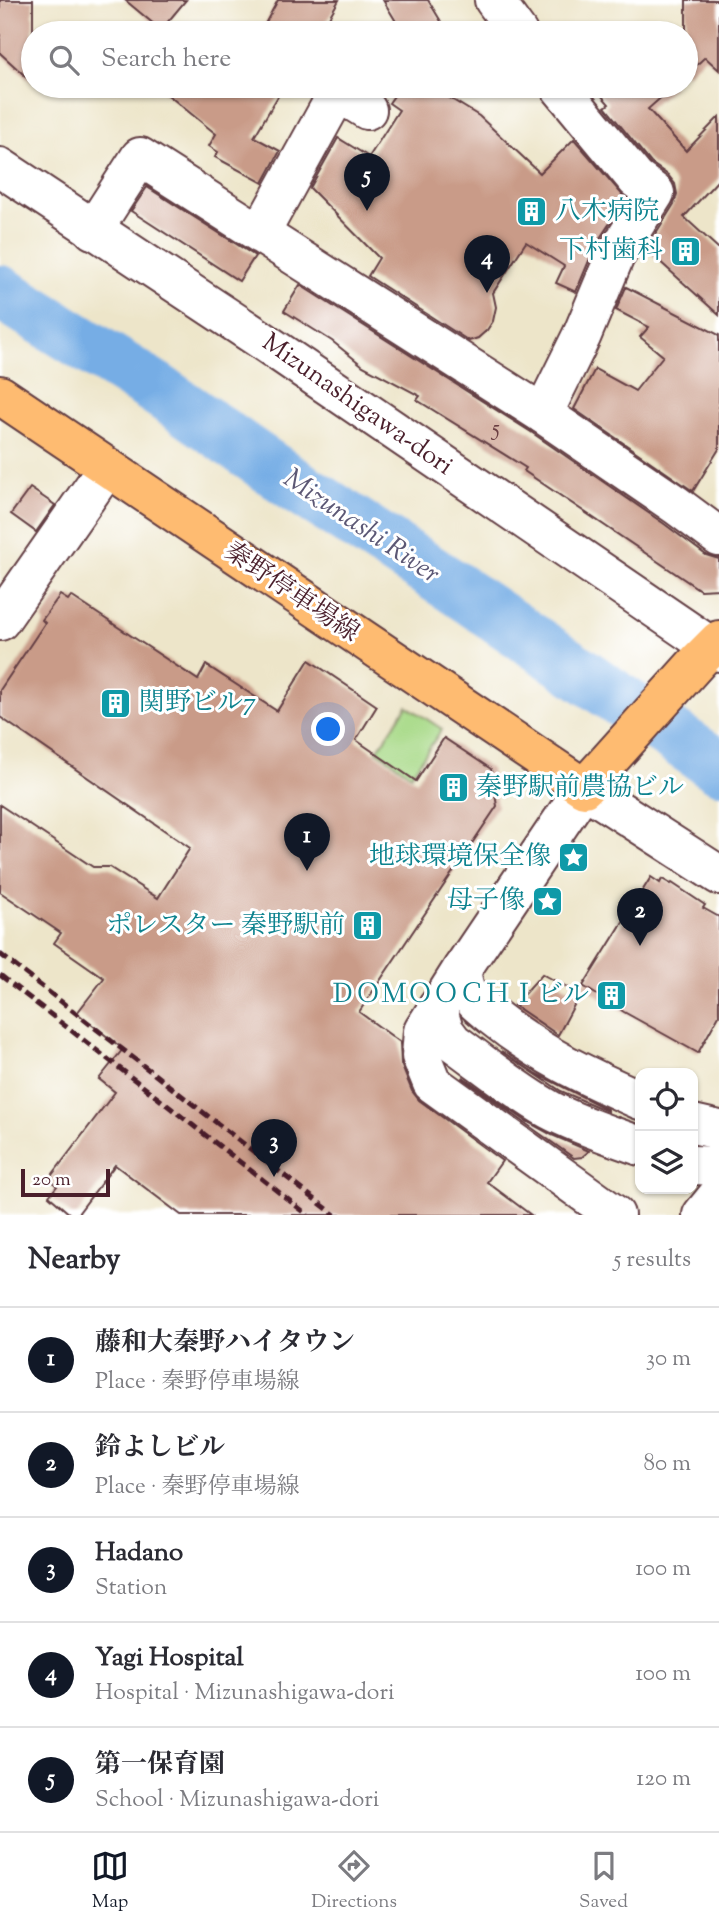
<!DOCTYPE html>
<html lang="en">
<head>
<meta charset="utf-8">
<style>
	body { margin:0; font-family:"Sorts Mill Goudy","Noto Serif JP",serif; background:#f2f2f3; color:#2b2b33 }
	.controls { position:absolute; right:21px; bottom:21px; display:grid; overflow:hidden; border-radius:14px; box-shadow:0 2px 5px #0004 }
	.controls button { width:63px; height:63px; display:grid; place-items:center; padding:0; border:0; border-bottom:2px solid #e1e1e2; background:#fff; color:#2b2b33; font:35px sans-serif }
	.scale { position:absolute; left:21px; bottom:18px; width:89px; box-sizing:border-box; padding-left:7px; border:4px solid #4a1f2b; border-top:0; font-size:19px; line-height:24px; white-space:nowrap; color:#4a1f2b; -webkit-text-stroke:5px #fff; paint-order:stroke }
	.you { position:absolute; left:329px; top:730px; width:24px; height:24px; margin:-18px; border:5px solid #fff; border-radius:50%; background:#1a73e8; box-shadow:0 0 0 10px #1a73e833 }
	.badge { display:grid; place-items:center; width:46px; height:46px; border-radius:50%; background:#111827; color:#fff; font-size:23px; font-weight:700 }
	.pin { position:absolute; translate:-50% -58px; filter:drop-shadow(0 2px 4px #0008) }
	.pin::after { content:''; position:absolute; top:37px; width:24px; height:21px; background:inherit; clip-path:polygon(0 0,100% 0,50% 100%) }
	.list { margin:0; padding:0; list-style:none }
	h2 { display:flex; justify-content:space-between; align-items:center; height:91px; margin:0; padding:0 28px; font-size:30px }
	h2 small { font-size:23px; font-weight:400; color:#7c7c81 }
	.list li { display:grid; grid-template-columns:46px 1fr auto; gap:21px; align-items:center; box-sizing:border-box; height:105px; padding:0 28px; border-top:2px solid #e1e1e2 }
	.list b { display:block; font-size:26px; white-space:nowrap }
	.list p { margin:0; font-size:23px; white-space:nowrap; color:#7c7c81 }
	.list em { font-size:23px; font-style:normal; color:#7c7c81 }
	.icon { flex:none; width:38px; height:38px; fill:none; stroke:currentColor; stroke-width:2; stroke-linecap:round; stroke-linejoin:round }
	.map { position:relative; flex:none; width:719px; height:1215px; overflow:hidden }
	.search { position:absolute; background:#fff; box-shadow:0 2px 5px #0004; left:21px; right:21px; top:21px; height:77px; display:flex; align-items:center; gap:18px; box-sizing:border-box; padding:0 24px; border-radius:38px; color:#7c7c81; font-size:26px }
	.sheet { height:616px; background:#fff }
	nav { display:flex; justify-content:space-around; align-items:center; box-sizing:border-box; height:98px; border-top:2px solid #e1e1e2; background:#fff; font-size:19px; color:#7c7c81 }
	nav a { display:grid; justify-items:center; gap:4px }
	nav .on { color:#111827 }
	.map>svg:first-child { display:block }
	.green { fill:#a9da89; stroke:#7a7c5a; stroke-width:2 }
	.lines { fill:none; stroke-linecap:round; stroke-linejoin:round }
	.river { stroke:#76ade5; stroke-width:54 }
	.building { fill:#c99b88 }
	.minor-casing { stroke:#623d43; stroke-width:42 }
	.major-casing { stroke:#623d43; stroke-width:42 }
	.minor { stroke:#fff; stroke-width:38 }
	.major { stroke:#febb71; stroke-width:38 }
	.rail { stroke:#4a1f2b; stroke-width:5; stroke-dasharray:10 5; stroke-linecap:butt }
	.labels { text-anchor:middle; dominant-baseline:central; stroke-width:6; stroke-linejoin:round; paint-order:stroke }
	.number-label { font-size:23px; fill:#6a3e42 }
	.culture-label { font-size:26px; fill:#0d838f; stroke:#fff; text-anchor:end }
	.street-label { font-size:26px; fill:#4a1f2b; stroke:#fff }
	.water-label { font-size:28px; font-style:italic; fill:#5c5875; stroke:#fff }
</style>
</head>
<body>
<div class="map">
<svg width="719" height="1215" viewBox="0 0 719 1215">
	<rect width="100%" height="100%" fill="#fff"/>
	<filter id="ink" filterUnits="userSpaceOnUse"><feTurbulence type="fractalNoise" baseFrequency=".0143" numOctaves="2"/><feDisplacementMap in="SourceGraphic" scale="14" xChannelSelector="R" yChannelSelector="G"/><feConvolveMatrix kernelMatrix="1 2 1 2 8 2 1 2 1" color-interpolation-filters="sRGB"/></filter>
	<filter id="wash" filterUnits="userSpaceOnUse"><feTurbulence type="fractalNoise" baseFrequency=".00686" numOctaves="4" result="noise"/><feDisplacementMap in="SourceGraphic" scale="28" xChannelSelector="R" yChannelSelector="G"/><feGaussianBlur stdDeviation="1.57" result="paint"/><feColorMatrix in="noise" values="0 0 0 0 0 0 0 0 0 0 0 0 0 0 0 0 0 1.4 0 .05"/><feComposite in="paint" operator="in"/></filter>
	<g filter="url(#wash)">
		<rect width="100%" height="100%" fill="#ede5c9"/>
		<polygon class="green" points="407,706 442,729 411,775 377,751"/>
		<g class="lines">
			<polyline class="river" points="0,292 155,388 294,484 449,584 719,767"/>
		</g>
		<g id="blocks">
			<g class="building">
				<polygon points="0,0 33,0 33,83 0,53"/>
				<polygon points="125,0 186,0 161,30"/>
				<polygon points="278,0 339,0 320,33 260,33"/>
				<polygon points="383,0 428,0 448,33 403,33"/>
				<polygon points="686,0 719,0 719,70 705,57 686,75"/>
				<polygon points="157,86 284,86 254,137 280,151 263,183 215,157 218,152 209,146 216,134"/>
				<polygon points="401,86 430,86 479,116 540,173 574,139 626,199 596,244 576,292 556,283 564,266 526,242 493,293 496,307 493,321 487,330 478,338 469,341 368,276 379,258 310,188 338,138 369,157 399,110 389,103"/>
				<polygon points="593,86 674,86 648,109 686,151 719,117 719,179 684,217 719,249 719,315 646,249 674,204 677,194 675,184 668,175 651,163 605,107 609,104"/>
				<polygon points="147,187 255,256 239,281 131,211"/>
				<polygon points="300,285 531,432 663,523 706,555 719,559 719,589 700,590 524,471 526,468 417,400 420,396 363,366 332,341 284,311"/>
				<polygon points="626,287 719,335 719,449 693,491 574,409 595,369 635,391 663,356 640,337 649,327 616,310"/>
				<polygon points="30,488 55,505 36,532 11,514"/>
				<polygon points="60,595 68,600 71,596 198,680 206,665 277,711 309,660 377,706 356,740 416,781 444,738 491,769 497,806 359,1012 400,1042 401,1064 412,1091 419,1100 502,1161 487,1182 531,1215 181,1215 115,1165 77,1215 71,1215 49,1196 57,1186 49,1179 115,1092 99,1079 123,1049 77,1013 104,978 54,943 61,933 0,892 0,805 93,867 109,867 158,898 190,848 0,717 0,690 45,623 42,620"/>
				<polygon points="651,877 660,883 662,879 671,884 672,883 705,905 703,908 719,917 719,1015 698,1053 624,1012 583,986"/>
				<polygon points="542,974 580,994 558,1035 514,1005"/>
				<polygon points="501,1051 535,1073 607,1109 607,1111 561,1091"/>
				<polygon points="463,1077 526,1121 552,1135 589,1151 582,1157 574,1158 462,1078"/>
			</g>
		</g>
	</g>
	<g filter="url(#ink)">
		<use href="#blocks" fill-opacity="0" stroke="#623d43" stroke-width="2"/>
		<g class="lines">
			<defs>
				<g id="minor">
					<polyline points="494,0 518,33"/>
					<polyline points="0,167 257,337 719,652"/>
					<polyline points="93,230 140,157 543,414 676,505 719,537"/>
					<polyline points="261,232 338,92 367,110"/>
					<polyline points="543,414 582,335 615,256 655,193 636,179 559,86"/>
					<polyline points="0,621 107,468"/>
					<path d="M462,969C462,976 463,984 466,990C472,1001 484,1009 493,1017C540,1055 586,1076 640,1100"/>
					<path d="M437,1008L444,1030L453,1042C485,1065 516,1091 550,1110C578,1125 610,1135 640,1146"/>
					<polyline points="693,1124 719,1130"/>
					<polyline points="693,1165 719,1166"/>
					<polyline points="615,1215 432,1083 421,1056 423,1031 462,969 584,788 719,875"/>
					<polyline points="702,1215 719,1194"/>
				</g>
				<polyline id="major" points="0,395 584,788 699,660 719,640"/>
			</defs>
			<use href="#minor" class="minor-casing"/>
			<use href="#major" class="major-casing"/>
			<use href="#minor" class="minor"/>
			<use href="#major" class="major"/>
			<g class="rail">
				<polyline points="0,954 335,1215"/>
				<polyline points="0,975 308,1215"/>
			</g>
		</g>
	</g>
	<defs>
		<symbol id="building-square" viewBox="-11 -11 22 22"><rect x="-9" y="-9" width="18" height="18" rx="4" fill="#0f9aa8" stroke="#fff"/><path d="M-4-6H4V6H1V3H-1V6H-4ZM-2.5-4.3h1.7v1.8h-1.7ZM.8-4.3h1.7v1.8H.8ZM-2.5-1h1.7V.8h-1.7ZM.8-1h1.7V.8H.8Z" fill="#fff"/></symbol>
		<symbol id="sight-square" viewBox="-11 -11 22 22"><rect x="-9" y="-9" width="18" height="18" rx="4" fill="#0f9aa8" stroke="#fff"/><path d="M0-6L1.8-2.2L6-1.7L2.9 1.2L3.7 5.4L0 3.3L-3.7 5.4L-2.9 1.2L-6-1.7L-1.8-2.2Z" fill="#fff"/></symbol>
	</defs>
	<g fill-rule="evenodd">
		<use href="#building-square" x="514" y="194" width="35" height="35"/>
		<use href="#building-square" x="668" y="234" width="35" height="35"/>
		<use href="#building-square" x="98" y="686" width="35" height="35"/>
		<use href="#building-square" x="436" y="770" width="35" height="35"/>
		<use href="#sight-square" x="556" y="840" width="35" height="35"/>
		<use href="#sight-square" x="530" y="884" width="35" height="35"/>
		<use href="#building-square" x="350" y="908" width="35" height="35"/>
		<use href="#building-square" x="594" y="978" width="35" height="35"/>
	</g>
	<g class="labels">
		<g class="number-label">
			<text x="496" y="429">5</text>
		</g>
		<g class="culture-label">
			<text x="555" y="212" text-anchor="start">八木病院</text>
			<text x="663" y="251">下村歯科</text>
			<text x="139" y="703" text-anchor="start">関野ビル7</text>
			<text x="476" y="788" text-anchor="start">秦野駅前農協ビル</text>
			<text x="551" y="857">地球環境保全像</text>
			<text x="525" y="901">母子像</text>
			<text x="345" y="926">ポレスター 秦野駅前</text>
			<text x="589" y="995">ＤＯＭＯＯＣＨＩビル</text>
		</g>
		<g class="street-label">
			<text transform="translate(357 405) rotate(35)">Mizunashigawa-dori</text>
			<text transform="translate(291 593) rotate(34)">秦野停車場線</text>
		</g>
		<g class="water-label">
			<text transform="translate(361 527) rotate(34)">Mizunashi River</text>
		</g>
	</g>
</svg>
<div class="controls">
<button><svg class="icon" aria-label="locate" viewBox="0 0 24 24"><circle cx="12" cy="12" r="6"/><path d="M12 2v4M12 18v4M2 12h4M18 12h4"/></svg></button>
<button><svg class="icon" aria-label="layers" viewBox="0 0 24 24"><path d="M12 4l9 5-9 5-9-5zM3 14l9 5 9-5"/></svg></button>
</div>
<div class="scale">20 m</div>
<div class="you"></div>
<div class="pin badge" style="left:307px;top:871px">1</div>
<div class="pin badge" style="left:640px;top:946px">2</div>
<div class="pin badge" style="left:274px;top:1177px">3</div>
<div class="pin badge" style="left:487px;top:293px">4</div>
<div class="pin badge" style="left:367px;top:211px">5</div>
<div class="search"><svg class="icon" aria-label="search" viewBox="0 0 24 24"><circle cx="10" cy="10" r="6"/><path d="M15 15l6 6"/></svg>Search here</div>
</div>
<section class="sheet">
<h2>Nearby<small>5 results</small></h2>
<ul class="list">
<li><span class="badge">1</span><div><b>藤和大秦野ハイタウン</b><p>Place · 秦野停車場線</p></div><em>30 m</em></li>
<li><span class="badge">2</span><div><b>鈴よしビル</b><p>Place · 秦野停車場線</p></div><em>80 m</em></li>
<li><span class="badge">3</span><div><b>Hadano</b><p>Station</p></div><em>100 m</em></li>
<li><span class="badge">4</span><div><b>Yagi Hospital</b><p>Hospital · Mizunashigawa-dori</p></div><em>100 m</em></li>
<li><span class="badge">5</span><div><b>第一保育園</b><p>School · Mizunashigawa-dori</p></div><em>120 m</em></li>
</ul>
</section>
<nav>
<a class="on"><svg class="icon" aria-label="map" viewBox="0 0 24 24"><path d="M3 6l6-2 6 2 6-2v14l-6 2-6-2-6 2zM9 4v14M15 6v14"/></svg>Map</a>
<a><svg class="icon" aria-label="directions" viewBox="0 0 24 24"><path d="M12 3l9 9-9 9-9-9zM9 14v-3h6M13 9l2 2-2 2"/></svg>Directions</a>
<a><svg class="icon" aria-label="saved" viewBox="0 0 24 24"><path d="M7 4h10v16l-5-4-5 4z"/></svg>Saved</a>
</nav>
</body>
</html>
